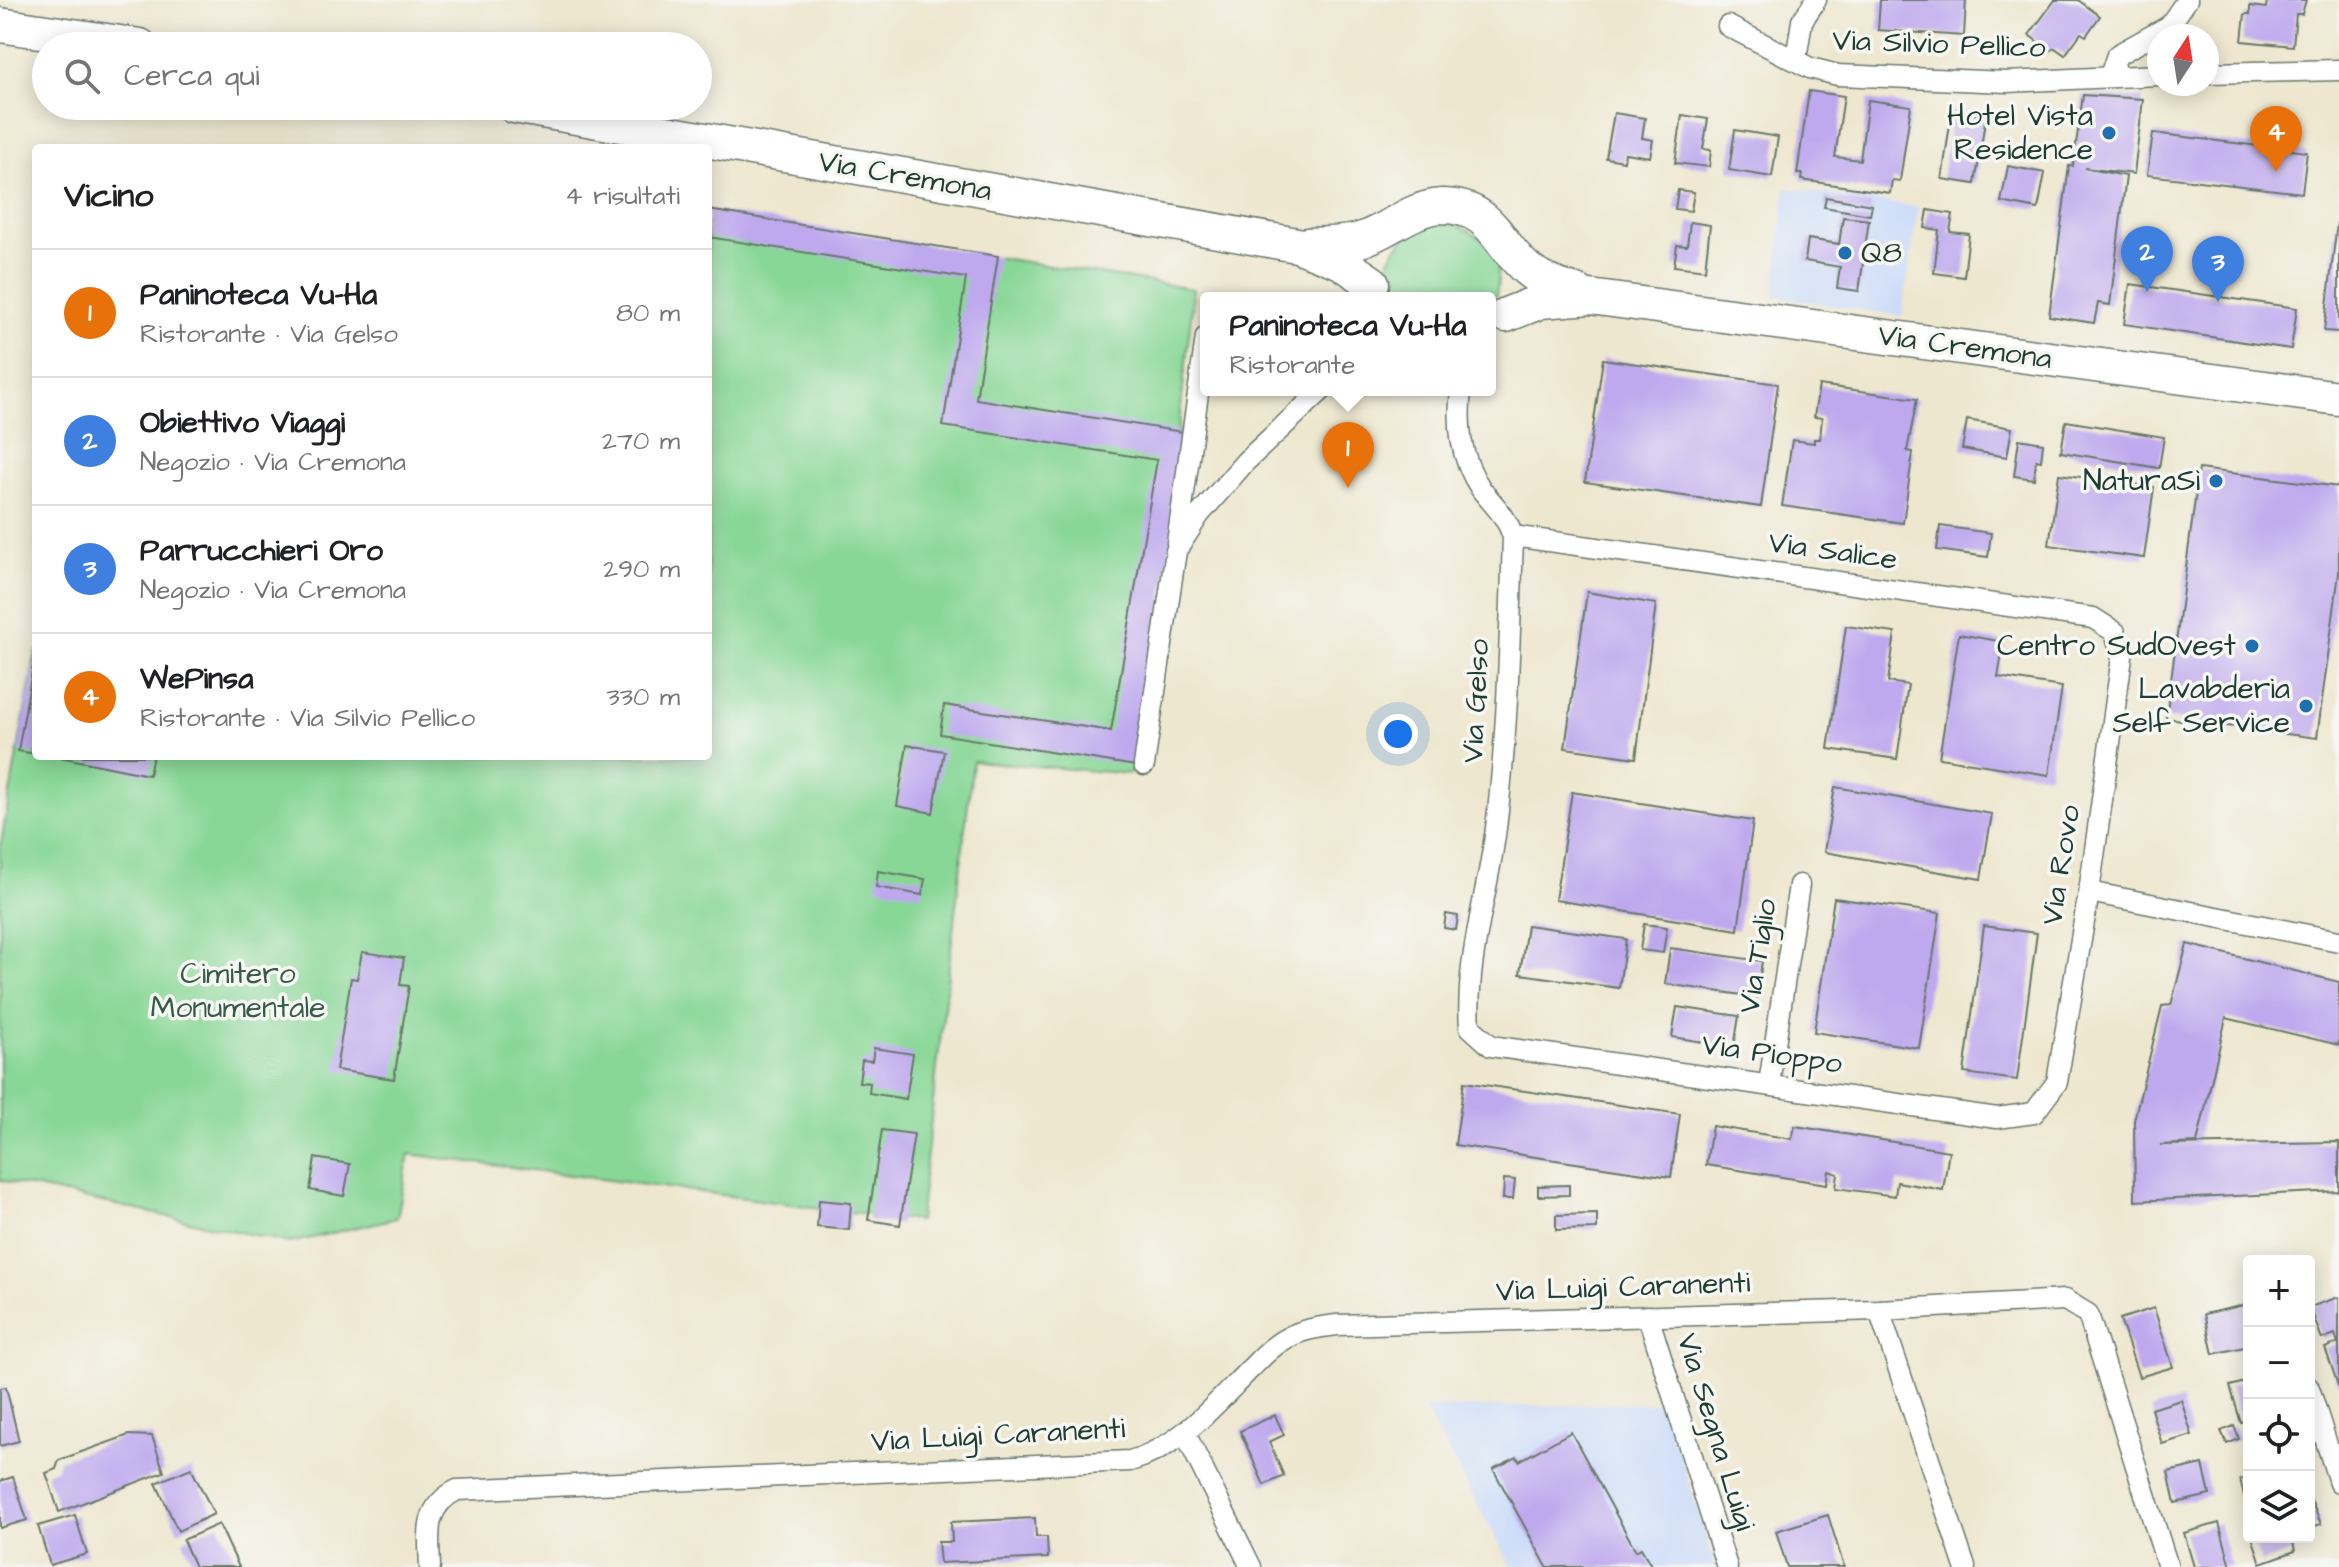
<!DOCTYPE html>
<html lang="it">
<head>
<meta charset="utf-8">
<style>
	body { margin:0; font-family:"Architects Daughter",sans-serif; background:#f6f6f6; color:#202124 }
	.controls { position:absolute; right:24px; bottom:24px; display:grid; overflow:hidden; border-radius:8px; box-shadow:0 4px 20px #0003 }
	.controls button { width:72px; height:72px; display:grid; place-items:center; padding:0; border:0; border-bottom:2px solid #e0e0e0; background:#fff; color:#202124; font:40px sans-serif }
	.compass { position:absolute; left:2147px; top:24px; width:72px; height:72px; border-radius:50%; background:#fff; box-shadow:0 4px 20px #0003; rotate:12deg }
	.you { position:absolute; left:1398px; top:734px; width:28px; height:28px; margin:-20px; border:6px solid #fff; border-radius:50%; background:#1a73e8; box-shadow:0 0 0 12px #1a73e833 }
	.badge { display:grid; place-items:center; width:52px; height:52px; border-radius:50%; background:#1f6fb2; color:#fff; font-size:26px; font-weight:700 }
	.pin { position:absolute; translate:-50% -66px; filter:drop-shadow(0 2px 4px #0008) }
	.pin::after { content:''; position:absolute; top:42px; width:28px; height:24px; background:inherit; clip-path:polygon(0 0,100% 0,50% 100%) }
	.popup { position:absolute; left:1200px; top:292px; width:296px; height:104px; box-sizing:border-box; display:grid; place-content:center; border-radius:8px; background:#fff; filter:drop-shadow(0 2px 6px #0005); font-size:26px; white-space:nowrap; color:#757577 }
	.popup b { font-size:30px; color:#202124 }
	.popup::after { content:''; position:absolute; left:50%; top:100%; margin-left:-16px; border:16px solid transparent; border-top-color:#fff }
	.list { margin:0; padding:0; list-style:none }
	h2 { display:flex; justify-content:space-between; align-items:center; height:104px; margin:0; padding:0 32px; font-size:34px }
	h2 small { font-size:26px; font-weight:400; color:#757577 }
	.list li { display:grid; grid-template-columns:52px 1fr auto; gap:24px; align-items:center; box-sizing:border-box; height:128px; padding:0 32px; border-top:2px solid #e0e0e0 }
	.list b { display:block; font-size:30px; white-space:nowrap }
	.list p { margin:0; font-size:26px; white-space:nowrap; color:#757577 }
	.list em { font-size:26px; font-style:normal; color:#757577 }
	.icon { flex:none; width:44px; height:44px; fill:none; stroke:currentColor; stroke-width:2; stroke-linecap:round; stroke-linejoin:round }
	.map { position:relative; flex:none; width:2339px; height:1567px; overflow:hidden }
	.search { position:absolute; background:#fff; box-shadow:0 4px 20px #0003; left:32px; top:32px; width:680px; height:88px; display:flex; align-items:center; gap:20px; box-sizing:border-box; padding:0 28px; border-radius:44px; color:#757577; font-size:30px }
	.panel { position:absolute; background:#fff; box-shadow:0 4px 20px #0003; left:32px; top:144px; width:680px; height:616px; border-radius:8px }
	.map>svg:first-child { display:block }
	.built { fill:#cbdbf9 }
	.green { fill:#88d796; stroke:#548a65; stroke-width:2 }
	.building { fill:#bea8ee }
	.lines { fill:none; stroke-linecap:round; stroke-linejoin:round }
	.street-casing { stroke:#67786a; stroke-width:23 }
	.primary-casing { stroke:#67786a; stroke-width:37 }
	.street { stroke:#fff; stroke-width:20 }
	.primary { stroke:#fff; stroke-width:34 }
	.poi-dot { fill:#1f6fb2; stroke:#f6f6f2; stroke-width:3 }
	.labels { text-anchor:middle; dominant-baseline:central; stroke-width:7; stroke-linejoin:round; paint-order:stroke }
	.street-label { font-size:30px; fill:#1f3d34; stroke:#f6f6f2 }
	.poi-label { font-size:30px; fill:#1f3d34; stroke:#f6f6f2; text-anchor:end }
	.park-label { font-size:30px; fill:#345c48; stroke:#f6f6f2 }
</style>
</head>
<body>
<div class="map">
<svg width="2339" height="1567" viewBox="0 0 2339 1567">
	<rect width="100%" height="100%" fill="#f6f6f2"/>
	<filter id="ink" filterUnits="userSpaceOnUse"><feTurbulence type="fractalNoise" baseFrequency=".0125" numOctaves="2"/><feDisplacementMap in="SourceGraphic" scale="16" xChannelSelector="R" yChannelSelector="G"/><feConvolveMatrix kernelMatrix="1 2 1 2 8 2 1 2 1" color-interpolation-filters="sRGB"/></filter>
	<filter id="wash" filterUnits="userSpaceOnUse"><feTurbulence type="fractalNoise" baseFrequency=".006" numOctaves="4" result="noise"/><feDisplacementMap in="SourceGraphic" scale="32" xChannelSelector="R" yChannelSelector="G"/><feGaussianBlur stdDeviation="1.8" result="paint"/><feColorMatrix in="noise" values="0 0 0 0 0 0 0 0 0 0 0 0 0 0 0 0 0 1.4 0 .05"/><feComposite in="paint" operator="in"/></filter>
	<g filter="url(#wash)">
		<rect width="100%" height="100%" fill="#eee7cf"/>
		<g class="built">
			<polygon points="1786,188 1918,207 1902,316 1774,296"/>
			<polygon points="1663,1403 1716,1567 1512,1567 1424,1408"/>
		</g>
		<g class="green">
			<polygon points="708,222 995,257 1194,289 1177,443 1131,774 973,761 919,1221 409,1154 397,1218 290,1243 0,1180 0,848 36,651 36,756 708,756"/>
			<path d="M1432,223C1483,223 1514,261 1490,310V298H1387C1379,261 1397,236 1432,223Z"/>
		</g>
		<g id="blocks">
			<g class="building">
				<polygon points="1880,0 1966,0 1964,36 1878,30"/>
				<polygon points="2055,0 2078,0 2100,16 2086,36 2081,33 2065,55 2055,48 2050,51 2029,35"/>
				<polygon points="2267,0 2306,0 2302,14 2296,14 2293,46 2242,41 2245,14 2250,14 2250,6 2266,8"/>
				<polygon points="1809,91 1844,96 1835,157 1860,160 1868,100 1911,106 1900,181 1892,180 1890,193 1801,180 1802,174 1797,174"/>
				<polygon points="2083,95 2143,99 2134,174 2084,168 2126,176 2110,305 2098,303 2094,323 2049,316 2069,166 2073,166"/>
				<polygon points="1952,110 1986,115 1975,184 1942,179"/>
				<polygon points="1614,113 1645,118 1642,138 1653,140 1650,157 1625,153 1624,161 1606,158"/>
				<polygon points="1682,115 1708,119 1703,149 1711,150 1709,167 1675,163"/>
				<polygon points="1735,130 1778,137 1772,177 1729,170"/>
				<polygon points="2153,133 2307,152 2302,193 2147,175"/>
				<polygon points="2008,166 2045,173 2038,209 2001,202"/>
				<polygon points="1678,190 1694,192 1691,211 1675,209"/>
				<polygon points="1826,197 1872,205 1870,215 1824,207"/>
				<polygon points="708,210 998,256 976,399 1189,433 1136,766 940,734 944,705 1111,731 1157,460 943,426 966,278 708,237"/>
				<polygon points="1928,210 1953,214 1950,232 1969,234 1964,277 1934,273 1939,230 1925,228"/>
				<polygon points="1843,217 1869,220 1859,291 1837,288 1840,267 1805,261 1808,239 1839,244"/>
				<polygon points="1690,222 1710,225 1705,270 1674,266 1677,245 1687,246"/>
				<polygon points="2337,223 2339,223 2339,332 2324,331"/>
				<polygon points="2130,284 2297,308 2291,349 2124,324"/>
				<polygon points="1603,359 1778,384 1761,507 1585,482"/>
				<polygon points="1819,385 1917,399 1907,451 1913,452 1903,523 1782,506 1792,440 1814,443 1814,439 1820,439 1822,418 1814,417"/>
				<polygon points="1967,420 2012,428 2007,457 1962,449"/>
				<polygon points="2066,421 2164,437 2159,468 2061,452"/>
				<polygon points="2019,439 2043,443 2041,461 2036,460 2034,479 2014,476"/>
				<polygon points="2199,469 2339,487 2339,573 2317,738 2166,718"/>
				<polygon points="2059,474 2154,487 2144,558 2049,545"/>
				<polygon points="1940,526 1991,533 1988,557 1937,550"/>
				<polygon points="1587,592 1656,604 1636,758 1565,748"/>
				<polygon points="1846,626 1895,633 1888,682 1908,685 1897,759 1828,749"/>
				<polygon points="1959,634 2004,642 1998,677 2062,687 2049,775 1939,758"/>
				<polygon points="33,666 36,666 36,754 18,751"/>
				<polygon points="907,745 944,751 933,813 897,806"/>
				<polygon points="55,756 153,756 149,775"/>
				<polygon points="1835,787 1992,814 1981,879 1824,852"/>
				<polygon points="1572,792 1753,821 1738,930 1555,900"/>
				<polygon points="878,871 925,879 922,895 876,887"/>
				<polygon points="1834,898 1940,913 1919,1048 1814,1032"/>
				<polygon points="1446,914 1458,916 1456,930 1444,928"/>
				<polygon points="1644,924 1667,927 1663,953 1640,950"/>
				<polygon points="1527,925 1626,939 1619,988 1520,974"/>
				<polygon points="1984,926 2037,933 2017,1080 1964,1073"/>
				<polygon points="2187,944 2339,982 2339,1045 2226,1018 2197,1143 2160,1145 2339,1142 2339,1191 2135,1201 2134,1120 2162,1006 2171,1005"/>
				<polygon points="1670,948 1762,961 1757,997 1665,984"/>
				<polygon points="362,952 404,958 400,985 409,986 394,1079 336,1070 351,978 357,979"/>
				<polygon points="1677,1007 1739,1016 1734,1047 1672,1037"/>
				<polygon points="874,1048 913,1054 906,1099 869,1093 870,1083 859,1082 862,1060 872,1061"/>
				<polygon points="1464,1082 1680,1114 1671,1177 1455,1145"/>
				<polygon points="1712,1126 1792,1139 1795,1126 1949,1151 1943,1190 1897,1182 1895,1196 1836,1188 1838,1174 1829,1171 1827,1184 1706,1165"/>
				<polygon points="882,1130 914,1134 900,1225 868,1220"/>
				<polygon points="315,1158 350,1164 344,1196 310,1190"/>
				<polygon points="1504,1179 1515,1180 1513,1199 1503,1199"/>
				<polygon points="1569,1185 1569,1195 1538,1196 1538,1186"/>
				<polygon points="819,1200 851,1203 849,1230 817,1227"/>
				<polygon points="1597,1214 1597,1229 1556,1230 1556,1215"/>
				<polygon points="2339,1297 2339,1388 2325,1348 2338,1343 2335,1334 2322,1339 2310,1307"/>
				<polygon points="2249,1304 2249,1346 2213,1354 2204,1314"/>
				<polygon points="2154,1308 2173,1367 2139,1377 2120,1319"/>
				<polygon points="2249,1381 2249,1421 2241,1423 2230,1386"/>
				<polygon points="6,1387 19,1441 0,1446 0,1388"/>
				<polygon points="2181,1400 2192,1435 2162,1444 2151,1409"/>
				<polygon points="1275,1415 1284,1435 1269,1442 1284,1476 1264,1485 1240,1431"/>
				<polygon points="2234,1426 2239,1439 2227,1444 2221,1431"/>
				<polygon points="1571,1432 1636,1551 1641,1548 1652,1567 1547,1567 1493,1469 1517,1457 1519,1461"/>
				<polygon points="129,1435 152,1436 164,1472 59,1512 46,1473 56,1469 59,1460"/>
				<polygon points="2203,1464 2210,1495 2175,1503 2168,1472"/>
				<polygon points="191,1468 214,1514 178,1531 156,1483"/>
				<polygon points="13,1477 27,1520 0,1528 0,1481"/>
				<polygon points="2249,1477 2249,1503 2246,1504 2240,1480"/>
				<polygon points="2309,1495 2321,1524 2309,1528"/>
				<polygon points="75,1515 87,1554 50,1565 38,1526"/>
				<polygon points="1828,1515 1844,1567 1787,1567 1776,1531"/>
				<polygon points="1035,1518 1036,1537 1047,1537 1048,1558 940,1563 938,1542 952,1542 951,1522"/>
				<polygon points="2219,1523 2231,1567 2194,1567 2184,1533"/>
				<polygon points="219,1524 239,1567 195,1567 183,1540"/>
				<polygon points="2252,1537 2292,1537 2295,1551 2261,1563"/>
			</g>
		</g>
	</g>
	<g filter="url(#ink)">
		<use href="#blocks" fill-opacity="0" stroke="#67786a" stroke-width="2"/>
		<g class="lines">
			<defs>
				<g id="street">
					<polyline points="1728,26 1810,68 1838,75 2007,82 2159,75"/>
					<polyline points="1796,59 1802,21 1816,0"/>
					<polyline points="2207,73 2339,70"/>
					<polyline points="2110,76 2117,55 2169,26 2187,0"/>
					<path d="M1461,390C1457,426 1460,458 1481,489C1494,506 1506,515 1513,536C1510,634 1508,731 1496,828C1488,894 1465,961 1470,1027L1491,1046L1997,1118L2034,1113L2057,1082L2089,892L2122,657L2115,632L2093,618L1513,536"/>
					<polyline points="1177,543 1206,337"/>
					<polyline points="1144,765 1176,551 1199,515 1245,462 1322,390"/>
					<polyline points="2089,892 2339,941"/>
					<polyline points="1769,1084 1799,885"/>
					<polyline points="1879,1310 1965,1567"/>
					<polyline points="1648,1316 1727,1567"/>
					<polyline points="2309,1388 2339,1482"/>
					<polyline points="1185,1433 1251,1567"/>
					<path d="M430,1567C429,1534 423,1507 457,1490L1130,1461C1181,1447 1214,1405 1251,1368C1262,1357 1274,1344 1289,1337C1303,1329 1321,1327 1337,1325L1879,1310L2065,1300L2088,1314L2168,1567"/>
				</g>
				<g id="primary">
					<polyline points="0,25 140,46"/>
					<polyline points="514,106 1297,245 1341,262 1372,283"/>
					<path d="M1307,245C1326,244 1345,245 1363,239C1389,230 1413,207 1442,206C1493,206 1497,244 1528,270C1542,282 1561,287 1579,293"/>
					<polyline points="1506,315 1541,301 1590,297 2339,398"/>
				</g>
			</defs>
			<use href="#street" class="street-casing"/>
			<use href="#primary" class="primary-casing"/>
			<use href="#street" class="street"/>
			<use href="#primary" class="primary"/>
		</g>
	</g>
	<g class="poi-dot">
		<circle cx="2109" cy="133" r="8"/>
		<circle cx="1845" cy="253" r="8"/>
		<circle cx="2216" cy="481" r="8"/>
		<circle cx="2252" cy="646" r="8"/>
		<circle cx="2306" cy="706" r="8"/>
	</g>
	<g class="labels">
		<g class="street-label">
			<text transform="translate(1939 44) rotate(2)">Via Silvio Pellico</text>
			<text transform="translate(905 176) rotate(10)">Via Cremona</text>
			<text transform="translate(1965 347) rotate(8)">Via Cremona</text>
			<text transform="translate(1833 551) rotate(8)">Via Salice</text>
			<text transform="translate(1476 701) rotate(-87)">Via Gelso</text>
			<text transform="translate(2061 865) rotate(-81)">Via Rovo</text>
			<text transform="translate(1758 956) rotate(-81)">Via Tiglio</text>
			<text transform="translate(1772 1054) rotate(8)">Via Pioppo</text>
			<text transform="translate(1623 1287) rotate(-2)">Via Luigi Caranenti</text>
			<text transform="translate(1716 1432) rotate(73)">Via Segna Luigi</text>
			<text transform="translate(998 1435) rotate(-3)">Via Luigi Caranenti</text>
		</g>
		<g class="poi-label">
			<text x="2093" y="116">Hotel Vista<tspan x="2093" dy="34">Residence</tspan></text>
			<text x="1861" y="253" text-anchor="start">Q8</text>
			<text x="2200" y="481">NaturaSì</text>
			<text x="2236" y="646">Centro SudOvest</text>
			<text x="2290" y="689">Lavabderia<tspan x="2290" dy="34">Self Service</tspan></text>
		</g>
		<g class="park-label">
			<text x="238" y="974">Cimitero<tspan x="238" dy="34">Monumentale</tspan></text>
		</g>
	</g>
</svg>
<div class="controls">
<button>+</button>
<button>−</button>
<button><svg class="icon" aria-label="locate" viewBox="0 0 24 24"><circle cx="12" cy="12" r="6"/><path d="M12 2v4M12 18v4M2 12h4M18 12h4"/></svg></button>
<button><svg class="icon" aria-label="layers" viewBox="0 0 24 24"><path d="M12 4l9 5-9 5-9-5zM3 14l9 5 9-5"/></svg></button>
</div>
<svg class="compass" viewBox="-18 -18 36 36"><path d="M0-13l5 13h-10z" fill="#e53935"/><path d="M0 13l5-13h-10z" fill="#757577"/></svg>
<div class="you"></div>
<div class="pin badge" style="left:1348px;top:488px;background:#e8710a">1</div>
<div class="popup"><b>Paninoteca Vu-Ha</b>Ristorante</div>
<div class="pin badge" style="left:2147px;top:292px;background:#3f7fe0">2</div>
<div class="pin badge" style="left:2218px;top:302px;background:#3f7fe0">3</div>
<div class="pin badge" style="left:2276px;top:172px;background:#e8710a">4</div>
<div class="search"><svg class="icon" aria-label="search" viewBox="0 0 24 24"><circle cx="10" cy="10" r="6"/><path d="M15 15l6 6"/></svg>Cerca qui</div>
<section class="panel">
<h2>Vicino<small>4 risultati</small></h2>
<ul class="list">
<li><span class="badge" style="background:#e8710a">1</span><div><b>Paninoteca Vu-Ha</b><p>Ristorante · Via Gelso</p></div><em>80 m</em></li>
<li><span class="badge" style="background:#3f7fe0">2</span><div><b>Obiettivo Viaggi</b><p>Negozio · Via Cremona</p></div><em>270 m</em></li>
<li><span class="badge" style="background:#3f7fe0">3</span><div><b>Parrucchieri Oro</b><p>Negozio · Via Cremona</p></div><em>290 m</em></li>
<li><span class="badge" style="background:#e8710a">4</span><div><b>WePinsa</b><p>Ristorante · Via Silvio Pellico</p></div><em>330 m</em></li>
</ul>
</section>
</div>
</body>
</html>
